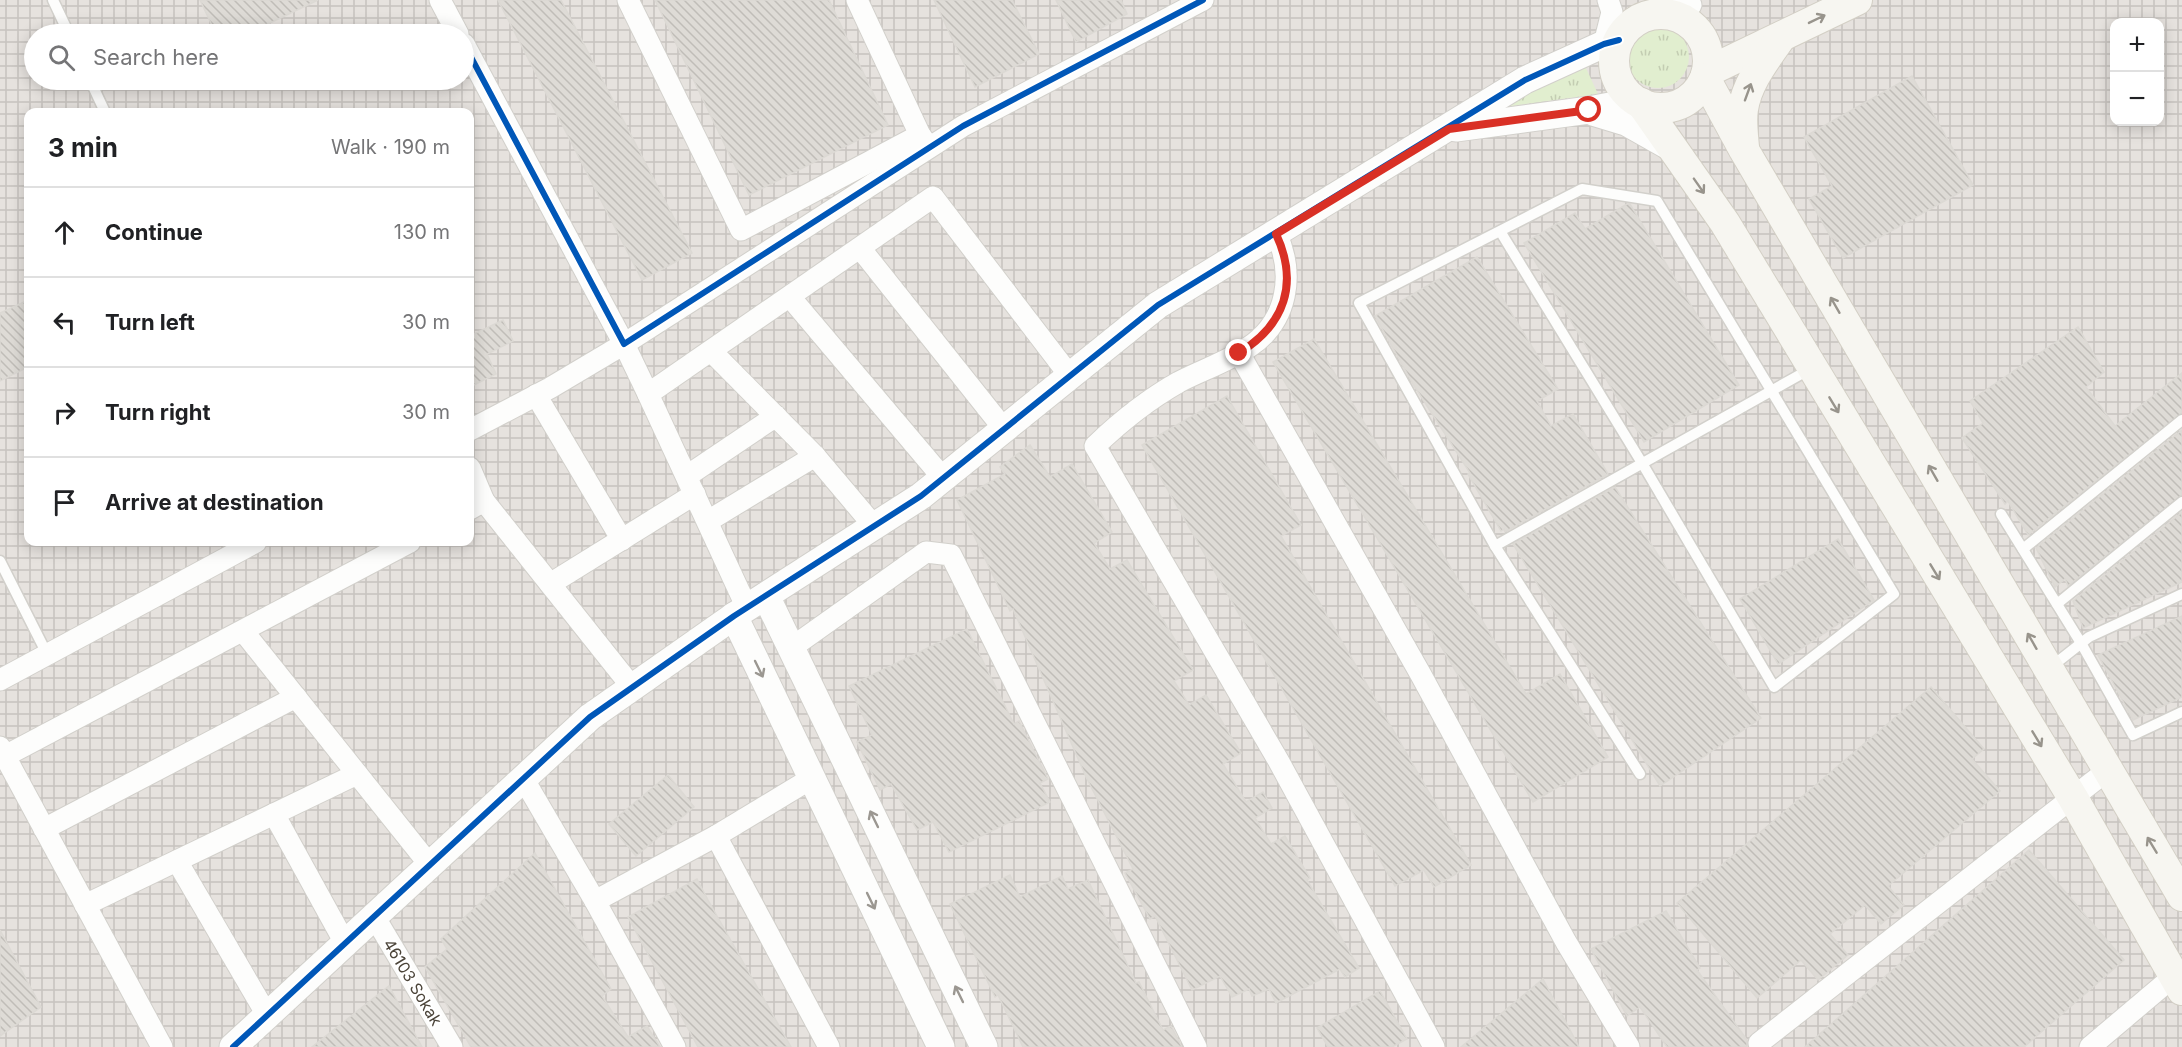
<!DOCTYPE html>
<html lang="en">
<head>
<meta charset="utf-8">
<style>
	body { margin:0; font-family:Inter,sans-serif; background:#f6f6f6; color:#202124 }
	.controls { position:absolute; right:18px; top:18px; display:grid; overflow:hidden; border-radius:12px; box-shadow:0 3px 15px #0003 }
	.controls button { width:54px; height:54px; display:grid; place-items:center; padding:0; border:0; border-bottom:2px solid #e0e0e0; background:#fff; color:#202124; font:30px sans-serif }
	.stop { position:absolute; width:18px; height:18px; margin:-14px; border:4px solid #d93025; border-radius:50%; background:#fff }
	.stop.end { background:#d93025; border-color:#fff; box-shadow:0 2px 6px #0008 }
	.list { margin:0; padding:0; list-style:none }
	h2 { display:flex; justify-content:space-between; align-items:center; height:78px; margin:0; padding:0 24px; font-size:26px }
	h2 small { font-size:20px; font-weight:400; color:#757577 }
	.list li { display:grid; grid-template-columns:39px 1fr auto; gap:18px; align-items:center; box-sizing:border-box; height:90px; padding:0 24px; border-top:2px solid #e0e0e0 }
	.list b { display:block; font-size:22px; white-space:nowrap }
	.list em { font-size:20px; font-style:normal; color:#757577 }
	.icon { flex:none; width:33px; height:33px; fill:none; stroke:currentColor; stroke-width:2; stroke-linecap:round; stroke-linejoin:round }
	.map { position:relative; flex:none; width:2182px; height:1047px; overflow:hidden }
	.search { position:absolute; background:#fff; box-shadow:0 3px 15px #0003; left:24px; top:24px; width:450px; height:66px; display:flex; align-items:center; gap:15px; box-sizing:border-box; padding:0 21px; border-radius:33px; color:#757577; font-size:22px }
	.panel { position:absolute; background:#fff; box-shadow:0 3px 15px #0003; left:24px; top:108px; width:450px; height:438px; border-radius:12px }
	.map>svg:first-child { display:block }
	.industrial { fill:url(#industrial-grid); fill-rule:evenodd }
	.grass { fill:url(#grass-tufts) }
	.building { fill:url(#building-back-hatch); stroke:#dcd9d4; stroke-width:1.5 }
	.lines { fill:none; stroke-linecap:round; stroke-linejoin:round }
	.service-casing { stroke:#d2d0cb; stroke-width:13 }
	.minor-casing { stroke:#d2d0cb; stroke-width:23 }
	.tertiary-casing { stroke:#d2d0cb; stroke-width:29 }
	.secondary-casing { stroke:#d3cfc5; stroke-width:32 }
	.service { stroke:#fdfdfc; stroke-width:10 }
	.minor { stroke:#fdfdfc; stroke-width:21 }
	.tertiary { stroke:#fdfdfc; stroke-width:27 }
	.secondary { stroke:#f7f6f1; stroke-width:30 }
	.cycleway-casing { stroke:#fff; stroke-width:10 }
	.cycleway { stroke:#0057b8; stroke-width:6 }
	.oneway { stroke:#98948c }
	.oneway2 { stroke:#9b9791 }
	.route { stroke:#d93025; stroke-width:8 }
	.labels { text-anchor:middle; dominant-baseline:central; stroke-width:4.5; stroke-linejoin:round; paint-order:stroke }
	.street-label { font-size:16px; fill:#4b4439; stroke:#fff }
</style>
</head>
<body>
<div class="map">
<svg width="2182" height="1047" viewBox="0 0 2182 1047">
	<defs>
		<pattern id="industrial-grid" width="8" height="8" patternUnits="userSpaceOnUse" patternTransform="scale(1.5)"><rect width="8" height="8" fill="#e6e2de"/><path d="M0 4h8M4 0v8" fill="none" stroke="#c7c3bf"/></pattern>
		<pattern id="grass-tufts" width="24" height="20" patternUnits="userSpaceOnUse" patternTransform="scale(1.5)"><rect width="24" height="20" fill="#e1eecf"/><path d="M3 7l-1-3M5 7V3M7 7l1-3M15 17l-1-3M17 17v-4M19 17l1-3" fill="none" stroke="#c3cdb2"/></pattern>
		<pattern id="building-back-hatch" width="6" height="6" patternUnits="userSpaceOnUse" patternTransform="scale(1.5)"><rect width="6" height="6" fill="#dedbd6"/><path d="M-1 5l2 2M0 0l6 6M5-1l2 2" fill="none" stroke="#c0bdb8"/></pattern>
	</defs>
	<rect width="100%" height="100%" fill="#f4f2ee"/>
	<path class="industrial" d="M0,0H2182V1047H0ZM2114,22H2160V122H2114ZM34,34H464V80H34ZM28,112H470V542H28Z"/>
	<g class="grass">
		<circle cx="1658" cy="57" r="31"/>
		<polygon points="1585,66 1598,94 1490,109"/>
	</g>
	<g class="building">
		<polygon points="200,0 318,0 247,34 216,34"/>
		<polygon points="498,0 561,0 692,253 642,280"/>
		<polygon points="655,0 829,0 888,125 749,195"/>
		<polygon points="934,0 1012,0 1039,54 975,87"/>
		<polygon points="1056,0 1121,0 1127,14 1076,42"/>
		<polygon points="1912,76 1973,185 1843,258 1809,199 1832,186 1804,137"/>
		<polygon points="1627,204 1630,204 1739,385 1644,442 1524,243 1575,213 1585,229"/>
		<polygon points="1477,257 1558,389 1537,401 1551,426 1573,414 1608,474 1505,532 1504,529 1501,531 1468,474 1470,473 1413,384 1375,316"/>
		<polygon points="24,302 28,310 28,367 0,381 0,313"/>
		<polygon points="503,320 513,341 487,354 496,374 470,387 470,336"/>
		<polygon points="2078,327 2104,372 2086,387 2115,426 2182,373 2182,413 2028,535 2008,501 2005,504 1962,438 1983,423 1970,401"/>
		<polygon points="1314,339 1526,694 1560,674 1608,757 1533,802 1273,362"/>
		<polygon points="1227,396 1301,525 1281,536 1471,865 1434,887 1424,870 1395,886 1142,445"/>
		<polygon points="2182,430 2182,495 2068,586 2065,579 2055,587 2036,548"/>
		<polygon points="1030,445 1050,477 1072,464 1112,532 1094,543 1110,569 1127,560 1193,670 1174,681 1189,705 1206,695 1241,753 1223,764 1246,802 1263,792 1272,808 1255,818 1271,844 1285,836 1310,878 1307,880 1359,968 1345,977 1340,969 1276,1003 1269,989 1252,996 1249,989 1232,997 1220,976 1192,990 1155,916 1150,919 1125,873 1133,869 1086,777 1013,609 1010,611 957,500 1005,474 1000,467"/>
		<polygon points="1615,487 1761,718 1660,786 1513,544"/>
		<polygon points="2182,512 2182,582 2083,628 2073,601"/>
		<polygon points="1838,539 1874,600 1778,664 1740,599"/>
		<polygon points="2182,616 2182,697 2133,720 2098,655"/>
		<polygon points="967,629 1014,724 1019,721 1048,779 1040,783 1050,802 949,852 933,822 917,830 891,784 880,790 857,742 872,735 849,686"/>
		<polygon points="1931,687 1984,749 1972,759 2000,791 1888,886 1904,905 1881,924 1865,905 1830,934 1848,955 1818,980 1801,960 1757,998 1677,903"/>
		<polygon points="668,775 694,807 636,856 609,824"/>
		<polygon points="2029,850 2124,960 2024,1047 1805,1047"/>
		<polygon points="535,853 611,989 602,996 628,1037 647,1026 660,1047 471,1047 425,967 447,949 441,939"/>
		<polygon points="1010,875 1020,897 1062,876 1068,889 1088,880 1136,983 1139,982 1163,1030 1171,1026 1182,1047 1023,1047 998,995 995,997 950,904"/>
		<polygon points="697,879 708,900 791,1047 698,1047 628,917"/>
		<polygon points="1666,911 1700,968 1697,970 1747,1040 1747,1047 1667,1047 1640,1007 1627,1016 1591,949"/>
		<polygon points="0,930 41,1007 0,1036"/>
		<polygon points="1543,979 1579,1047 1461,1047"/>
		<polygon points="389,986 422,1047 312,1047"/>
		<polygon points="1380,991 1407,1039 1392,1047 1328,1047 1317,1028"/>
	</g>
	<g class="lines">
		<defs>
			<g id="service">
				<polyline points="53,0 69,34"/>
				<polyline points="90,80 105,112"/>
				<polyline points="1500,231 1642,463 1774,687 1894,594 1657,201 1582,189 1359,303 1495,546 1640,774"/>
				<polyline points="2001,514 2081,643 2133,735 2182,712"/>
				<polyline points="1495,546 1812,368"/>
				<polyline points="2023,549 2182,420"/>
				<polyline points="0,561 47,654"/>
				<polyline points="2057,604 2182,502"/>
				<polyline points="2051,667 2089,637 2182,594"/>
			</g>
			<g id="minor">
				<polyline points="440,0 458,34"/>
				<polyline points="628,0 741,230 920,135"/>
				<polyline points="857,0 920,135 929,147"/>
				<polyline points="1666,0 1691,5"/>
				<polyline points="464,44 624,344 963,126 1203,0"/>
				<polyline points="1604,44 1612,12 1608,0"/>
				<path d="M1276,233C1295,274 1288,321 1249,347C1227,362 1202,370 1179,382C1147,400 1121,421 1095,446L1278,760L1434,1047"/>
				<polyline points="860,248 1004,429"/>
				<polyline points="790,297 943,478"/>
				<polyline points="712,352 815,456 874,526"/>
				<polyline points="1239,353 1421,675 1566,942 1629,1047"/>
				<polyline points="536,395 622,540"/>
				<polyline points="470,430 550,388 624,344 648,394"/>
				<polyline points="470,468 484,501"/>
				<polyline points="687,476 776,416"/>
				<polyline points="470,509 484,501 632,687"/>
				<polyline points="708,521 815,456"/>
				<polyline points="550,584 695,494"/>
				<polyline points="747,608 648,394 933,197 1070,376"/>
				<polyline points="243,631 429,864"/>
				<polyline points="791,648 926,552 951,555 1196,1047"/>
				<polyline points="0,680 256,542"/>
				<polyline points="0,747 162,1047"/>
				<polyline points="5,756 410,542"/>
				<polyline points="523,778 595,901 675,1047"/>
				<polyline points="274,814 345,943"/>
				<polyline points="44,829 296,697"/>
				<polyline points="716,836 829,1047"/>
				<polyline points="177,861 267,1015"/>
				<polyline points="595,901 716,836 812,778"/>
				<polyline points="85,905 357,774"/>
				<polyline points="374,916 452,1047"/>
				<polyline points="1759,1043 2108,770"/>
				<polyline points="2090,1047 2174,976"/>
			</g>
			<g id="tertiary">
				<polyline points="1593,112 1626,122 1672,148"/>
				<polyline points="1456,128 1589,110 1636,101"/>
				<polyline points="766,596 984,1047"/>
				<polyline points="734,616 941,1047"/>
				<polyline points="233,1047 590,717 734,616 921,496 1158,305 1525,80 1604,44 1619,40"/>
			</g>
			<g id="secondary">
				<circle cx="1661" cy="61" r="47"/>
				<polyline points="1707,72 1857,0"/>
				<polyline points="1705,78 1744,150 2182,896"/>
				<polyline points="1641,103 1725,223 2073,798 2182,990"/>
				<path d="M1744,147C1743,135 1741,120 1743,109C1747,82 1766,59 1781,37"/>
			</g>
		</defs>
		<use href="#service" class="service-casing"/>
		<use href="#minor" class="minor-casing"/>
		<use href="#tertiary" class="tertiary-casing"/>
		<use href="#secondary" class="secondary-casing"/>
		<use href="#service" class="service"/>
		<use href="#minor" class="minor"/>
		<use href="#tertiary" class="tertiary"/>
		<use href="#secondary" class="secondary"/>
		<defs>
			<g id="cycleway">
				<polyline points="464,44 624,344 963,126 1203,0"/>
				<polyline points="233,1047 590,717 734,616 921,496 1158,305 1525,80 1604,44 1619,40"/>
			</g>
		</defs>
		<use href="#cycleway" class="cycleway-casing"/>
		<use href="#cycleway" class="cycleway"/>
	</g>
	<defs><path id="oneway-shaft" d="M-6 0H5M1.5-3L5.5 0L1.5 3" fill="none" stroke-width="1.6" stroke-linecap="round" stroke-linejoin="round" transform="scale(1.5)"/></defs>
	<g class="oneway">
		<use href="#oneway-shaft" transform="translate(1817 19) rotate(-26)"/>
		<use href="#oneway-shaft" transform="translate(1748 92) rotate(-70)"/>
		<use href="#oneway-shaft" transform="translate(1699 186) rotate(55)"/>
		<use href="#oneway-shaft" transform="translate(1835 305) rotate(-120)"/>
		<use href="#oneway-shaft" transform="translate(1834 405) rotate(59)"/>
		<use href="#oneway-shaft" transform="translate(1933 473) rotate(-120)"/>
		<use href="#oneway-shaft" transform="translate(1935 572) rotate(59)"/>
		<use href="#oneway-shaft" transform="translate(2032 641) rotate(-120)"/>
		<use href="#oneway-shaft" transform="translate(2037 739) rotate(59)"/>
		<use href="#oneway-shaft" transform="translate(2152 845) rotate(-121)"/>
	</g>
	<g class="oneway2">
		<use href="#oneway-shaft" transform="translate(759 669) rotate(64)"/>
		<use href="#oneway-shaft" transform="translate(874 819) rotate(-116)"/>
		<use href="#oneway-shaft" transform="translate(871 901) rotate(64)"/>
		<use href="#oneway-shaft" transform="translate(959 994) rotate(-116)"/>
	</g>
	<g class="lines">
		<path class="route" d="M1239,353C1285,325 1299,283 1276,234L1449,129L1589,110"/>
	</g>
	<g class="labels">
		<g class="street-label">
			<text transform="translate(413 982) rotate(59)">46103 Sokak</text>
		</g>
	</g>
</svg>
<div class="controls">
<button>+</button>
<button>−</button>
</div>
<div class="stop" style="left:1589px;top:110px"></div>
<div class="stop end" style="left:1239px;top:353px"></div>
<div class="search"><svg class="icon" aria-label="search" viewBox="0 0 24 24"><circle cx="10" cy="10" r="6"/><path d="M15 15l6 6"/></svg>Search here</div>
<section class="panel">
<h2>3 min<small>Walk · 190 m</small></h2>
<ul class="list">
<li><svg class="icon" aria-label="ahead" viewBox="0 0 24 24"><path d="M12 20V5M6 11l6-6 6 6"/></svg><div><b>Continue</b></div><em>130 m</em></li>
<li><svg class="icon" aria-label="left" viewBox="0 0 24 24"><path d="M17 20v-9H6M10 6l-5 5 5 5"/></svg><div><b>Turn left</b></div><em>30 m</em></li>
<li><svg class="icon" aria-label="right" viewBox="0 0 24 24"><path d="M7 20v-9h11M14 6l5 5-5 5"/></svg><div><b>Turn right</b></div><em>30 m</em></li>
<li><svg class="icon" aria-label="arrive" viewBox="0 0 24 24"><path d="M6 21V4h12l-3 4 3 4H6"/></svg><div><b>Arrive at destination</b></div></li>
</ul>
</section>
</div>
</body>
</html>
